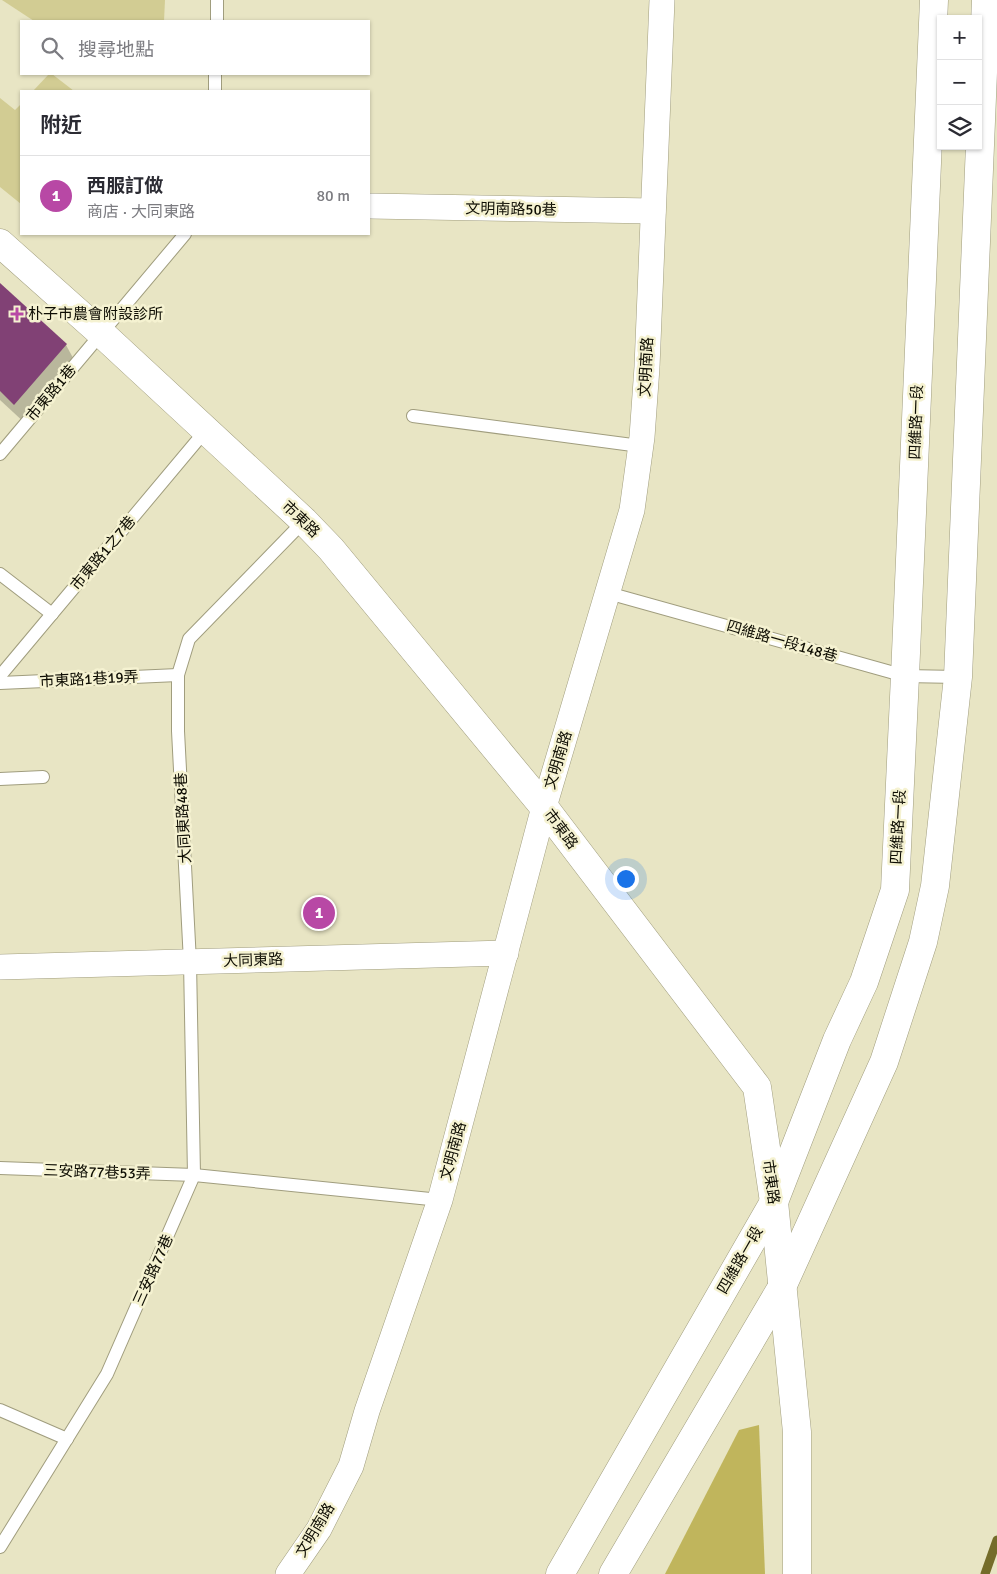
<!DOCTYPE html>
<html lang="zh-TW">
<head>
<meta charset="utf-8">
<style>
	body { margin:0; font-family:Signika,"Noto Sans TC",sans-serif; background:#f2f2f3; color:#2b2b33 }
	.controls { position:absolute; right:15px; top:15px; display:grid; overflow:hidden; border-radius:0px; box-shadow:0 1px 4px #0004 }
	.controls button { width:45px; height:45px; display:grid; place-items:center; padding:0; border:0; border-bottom:1px solid #e1e1e2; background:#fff; color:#2b2b33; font:25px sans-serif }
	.you { position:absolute; left:625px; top:878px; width:18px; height:18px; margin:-12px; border:4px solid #fff; border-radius:50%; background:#1a73e8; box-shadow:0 0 0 8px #1a73e833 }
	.badge { display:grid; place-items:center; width:32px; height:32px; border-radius:50%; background:#b848a5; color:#fff; font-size:16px; font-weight:700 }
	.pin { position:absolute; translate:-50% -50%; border:2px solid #fff; box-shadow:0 1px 5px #0006 }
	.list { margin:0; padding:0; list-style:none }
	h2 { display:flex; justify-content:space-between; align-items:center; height:65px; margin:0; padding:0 20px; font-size:21px }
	h2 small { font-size:16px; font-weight:400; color:#7c7c81 }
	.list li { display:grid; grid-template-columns:32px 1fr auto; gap:15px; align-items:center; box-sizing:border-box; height:80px; padding:0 20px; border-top:1px solid #e1e1e2 }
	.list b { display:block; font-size:19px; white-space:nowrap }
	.list p { margin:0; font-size:16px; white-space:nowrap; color:#7c7c81 }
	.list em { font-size:16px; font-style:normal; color:#7c7c81 }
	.icon { flex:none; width:28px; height:28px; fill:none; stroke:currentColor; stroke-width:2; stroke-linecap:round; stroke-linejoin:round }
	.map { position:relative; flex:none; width:997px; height:1574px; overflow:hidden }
	.search { position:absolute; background:#fff; box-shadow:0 1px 4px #0004; left:20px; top:20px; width:350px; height:55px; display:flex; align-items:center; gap:12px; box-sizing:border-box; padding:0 18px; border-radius:0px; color:#7c7c81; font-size:19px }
	.panel { position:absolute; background:#fff; box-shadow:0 1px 4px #0004; left:20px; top:90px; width:350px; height:145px; border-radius:0px }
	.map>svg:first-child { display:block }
	.green { fill:#d2cc93 }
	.forest { fill:#c0b55c }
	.shadow { fill:#0003 }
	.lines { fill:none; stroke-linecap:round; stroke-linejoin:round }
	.stream { stroke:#746c2a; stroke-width:9 }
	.building { fill:#814175 }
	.lane-casing { stroke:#a09d7e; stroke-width:14 }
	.street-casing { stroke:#a09d7e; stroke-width:26 }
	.secondary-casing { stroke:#a09d7e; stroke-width:29 }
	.lane { stroke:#fff; stroke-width:12 }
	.street { stroke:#fff; stroke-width:25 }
	.secondary { stroke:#fff; stroke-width:28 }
	.poi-dot { fill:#b848a5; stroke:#f5f2d1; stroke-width:2 }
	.labels { text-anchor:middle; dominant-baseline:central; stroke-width:5; stroke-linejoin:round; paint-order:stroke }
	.street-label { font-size:15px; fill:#0e0d03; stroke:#f5f2d1 }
	.poi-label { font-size:15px; fill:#0e0d03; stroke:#f5f2d1; text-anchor:start }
</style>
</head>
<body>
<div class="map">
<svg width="997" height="1574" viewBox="0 0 997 1574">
	<rect width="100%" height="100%" fill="#e8e5c4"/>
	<g class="green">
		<polygon points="2,0 165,0 164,21 34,21"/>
		<polygon points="49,74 52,74 74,91 33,91"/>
		<polygon points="0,98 15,110 21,104 21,204 0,187"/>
	</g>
	<polygon class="forest" points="759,1425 765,1574 665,1574 739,1430"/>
	<polygon class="shadow" points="0,284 66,345 78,367 27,425 0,400"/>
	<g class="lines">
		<polyline class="stream" points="985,1574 997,1540"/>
	</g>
	<polygon class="building" points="0,283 67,344 14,405 0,391"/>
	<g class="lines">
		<defs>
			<g id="lane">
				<polyline points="217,21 217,0"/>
				<polyline points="215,91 215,74"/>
				<polyline points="413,416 640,446"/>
				<polyline points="0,454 185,234"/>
				<polyline points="0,574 52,614"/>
				<polyline points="608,593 905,676 958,677"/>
				<polyline points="0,676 206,430"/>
				<polyline points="0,683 178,675"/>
				<polyline points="0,779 43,777"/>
				<polyline points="0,1168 194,1175 440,1200"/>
				<polyline points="0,1410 67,1439"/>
				<polyline points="0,1547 107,1374 194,1175 190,962 178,731 178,675 189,639 304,521"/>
			</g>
			<g id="street">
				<polyline points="369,206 653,211"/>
				<polyline points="0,967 506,953"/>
				<polyline points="288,1574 319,1529 351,1466 367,1411 440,1200 544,807 632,510 642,437 647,367 662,0"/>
			</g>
			<g id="secondary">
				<polyline points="0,243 101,333 304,521 331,549 544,807 757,1087 774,1202 797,1432 797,1574"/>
				<polyline points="560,1574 774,1202 837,1040 864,982 895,890 905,676 934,0"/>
				<polyline points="613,1574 782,1287 884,1062 923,942 935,886 958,677 986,0"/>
			</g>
		</defs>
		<use href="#lane" class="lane-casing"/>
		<use href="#street" class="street-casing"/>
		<use href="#secondary" class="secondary-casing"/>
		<use href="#lane" class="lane"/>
		<use href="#street" class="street"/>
		<use href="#secondary" class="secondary"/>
	</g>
	<path class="poi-dot" d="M14.5 306.5h5v5h5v5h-5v5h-5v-5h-5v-5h5z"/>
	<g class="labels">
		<g class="street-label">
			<text transform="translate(511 209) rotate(1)">文明南路50巷</text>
			<text transform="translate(646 367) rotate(-87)">文明南路</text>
			<text transform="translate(51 393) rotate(-50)">市東路1巷</text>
			<text transform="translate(916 422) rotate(-88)">四維路一段</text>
			<text transform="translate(301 519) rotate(44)">市東路</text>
			<text transform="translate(103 553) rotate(-50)">市東路1之7巷</text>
			<text transform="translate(782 641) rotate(16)">四維路一段148巷</text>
			<text transform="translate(89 679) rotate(-3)">市東路1巷19弄</text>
			<text transform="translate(558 760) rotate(-73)">文明南路</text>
			<text transform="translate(183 818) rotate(-93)">大同東路48巷</text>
			<text transform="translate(898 827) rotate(-87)">四維路一段</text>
			<text transform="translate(561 829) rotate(53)">市東路</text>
			<text transform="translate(253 960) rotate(-2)">大同東路</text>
			<text transform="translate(453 1151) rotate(-75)">文明南路</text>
			<text transform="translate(97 1172) rotate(2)">三安路77巷53弄</text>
			<text transform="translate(771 1182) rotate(82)">市東路</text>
			<text transform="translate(740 1260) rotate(-60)">四維路一段</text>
			<text transform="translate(153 1270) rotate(-66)">三安路77巷</text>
			<text transform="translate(315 1530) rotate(-59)">文明南路</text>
		</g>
		<g class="poi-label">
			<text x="28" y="314">朴子市農會附設診所</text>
		</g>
	</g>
</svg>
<div class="controls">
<button>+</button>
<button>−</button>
<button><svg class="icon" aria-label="layers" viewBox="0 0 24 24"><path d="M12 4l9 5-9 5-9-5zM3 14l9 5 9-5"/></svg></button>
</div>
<div class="you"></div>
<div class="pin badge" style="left:319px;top:913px">1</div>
<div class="search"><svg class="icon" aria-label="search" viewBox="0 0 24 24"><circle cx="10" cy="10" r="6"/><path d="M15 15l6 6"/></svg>搜尋地點</div>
<section class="panel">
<h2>附近<small></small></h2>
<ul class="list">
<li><span class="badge">1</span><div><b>西服訂做</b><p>商店 · 大同東路</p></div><em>80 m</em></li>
</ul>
</section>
</div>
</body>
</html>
